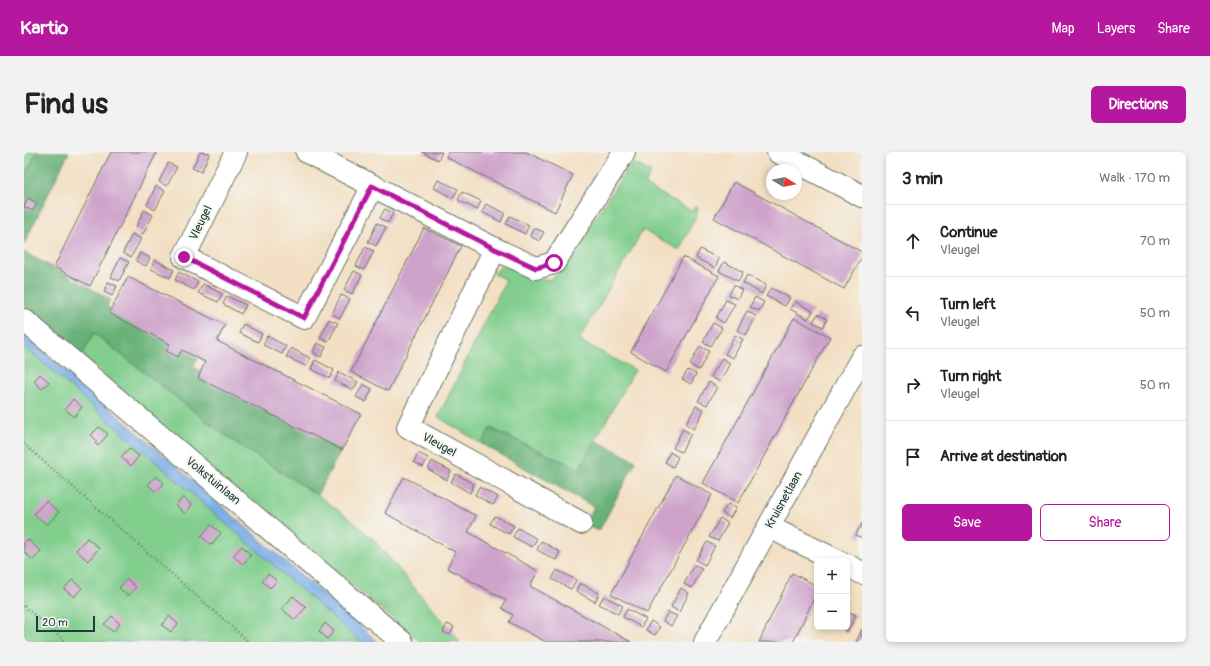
<!DOCTYPE html>
<html lang="en">
<head>
<meta charset="utf-8">
<style>
	body { margin:0; font-family:Pangolin,sans-serif; background:#f2f2f2; color:#222 }
	.controls { position:absolute; right:12px; bottom:12px; display:grid; overflow:hidden; border-radius:6px; box-shadow:0 2px 6px #0003 }
	.controls button { width:36px; height:36px; display:grid; place-items:center; padding:0; border:0; border-bottom:1px solid #e0e0e0; background:#fff; color:#222; font:20px sans-serif }
	.compass { position:absolute; left:742px; top:12px; width:36px; height:36px; border-radius:50%; background:#fff; box-shadow:0 2px 6px #0003; rotate:100deg }
	.scale { position:absolute; left:12px; bottom:10px; width:59px; box-sizing:border-box; padding-left:4px; border:2px solid #1f3d34; border-top:0; font-size:11px; line-height:14px; white-space:nowrap; color:#1f3d34; -webkit-text-stroke:3px #f6f6f2; paint-order:stroke }
	.stop { position:absolute; width:12px; height:12px; margin:-9px; border:3px solid #b5179e; border-radius:50%; background:#fff }
	.stop.end { background:#b5179e; border-color:#fff; box-shadow:0 1px 4px #0008 }
	.list { margin:0; padding:0; list-style:none }
	h2 { display:flex; justify-content:space-between; align-items:center; height:52px; margin:0; padding:0 16px; font-size:17px }
	h2 small { font-size:13px; font-weight:400; color:#767676 }
	.list li { display:grid; grid-template-columns:26px 1fr auto; gap:12px; align-items:center; box-sizing:border-box; height:72px; padding:0 16px; border-top:1px solid #e0e0e0 }
	.list b { display:block; font-size:15px; white-space:nowrap }
	.list p { margin:0; font-size:13px; white-space:nowrap; color:#767676 }
	.list em { font-size:13px; font-style:normal; color:#767676 }
	.actions { display:flex; gap:8px; padding:12px 16px }
	.actions a { flex:1; padding:9px 0; border:1px solid #b5179e; border-radius:6px; text-align:center; font-size:14px; color:#b5179e }
	.actions .main { background:#b5179e; color:#fff }
	.icon { flex:none; width:22px; height:22px; fill:none; stroke:currentColor; stroke-width:2; stroke-linecap:round; stroke-linejoin:round }
	.map { position:relative; flex:none; width:838px; height:490px; overflow:hidden; border-radius:6px }
	header { display:flex; align-items:center; gap:24px; box-sizing:border-box; height:56px; padding:0 20px; background:#b5179e; color:#fff }
	header strong { font-size:19px }
	nav { display:flex; gap:22px; margin-inline-start:auto; font-size:14px }
	.intro { display:flex; align-items:center; justify-content:space-between; box-sizing:border-box; height:96px; padding:0 24px }
	h1 { margin:0; font-size:28px }
	.button { padding:10px 18px; border-radius:6px; background:#b5179e; color:#fff; font-size:14px; font-weight:700 }
	main { display:flex; gap:24px; padding:0 24px }
	aside { flex:1; background:#fff; border-radius:6px; box-shadow:0 2px 6px #0003 }
	.map>svg:first-child { display:block }
	.green { fill:#81ce8d; stroke:#508660 }
	.forest { fill:#68b178; stroke:#447756 }
	.water { fill:#7aaee7; stroke:#4c768e }
	.building { fill:#cea2cb }
	.lines { fill:none; stroke-linecap:round; stroke-linejoin:round }
	.minor-casing { stroke:#697666; stroke-width:24 }
	.path { stroke:#697666; stroke-width:2.5; stroke-dasharray:1 3; stroke-linecap:butt }
	.minor { stroke:#fff; stroke-width:22 }
	.route { stroke:#b5179e; stroke-width:5 }
	.labels { text-anchor:middle; dominant-baseline:central; stroke-width:4; stroke-linejoin:round; paint-order:stroke }
	.street-label { font-size:12px; fill:#1f3d34; stroke:#f6f6f2 }
</style>
</head>
<body>
<header>
<strong>Kartio</strong>
<nav><a>Map</a><a>Layers</a><a>Share</a></nav>
</header>
<div class="intro"><h1>Find us</h1><a class="button">Directions</a></div>
<main>
<div class="map">
<svg width="838" height="490" viewBox="0 0 838 490">
	<rect width="100%" height="100%" fill="#f6f6f2"/>
	<filter id="ink" filterUnits="userSpaceOnUse"><feTurbulence type="fractalNoise" baseFrequency=".025" numOctaves="2"/><feDisplacementMap in="SourceGraphic" scale="8" xChannelSelector="R" yChannelSelector="G"/><feConvolveMatrix kernelMatrix="1 2 1 2 8 2 1 2 1" color-interpolation-filters="sRGB"/></filter>
	<filter id="wash" filterUnits="userSpaceOnUse"><feTurbulence type="fractalNoise" baseFrequency=".012" numOctaves="4" result="noise"/><feDisplacementMap in="SourceGraphic" scale="16" xChannelSelector="R" yChannelSelector="G"/><feGaussianBlur stdDeviation="0.9" result="paint"/><feColorMatrix in="noise" values="0 0 0 0 0 0 0 0 0 0 0 0 0 0 0 0 0 1.4 0 .05"/><feComposite in="paint" operator="in"/></filter>
	<g filter="url(#wash)">
		<rect width="100%" height="100%" fill="#f3dfc3"/>
		<g class="green">
			<polygon points="0,0 13,0 0,26"/>
			<polygon points="608,10 627,20 621,33 668,59 671,53 674,56 673,62 655,98 619,78 555,188 611,218 555,317 466,276 458,292 414,265 482,128 470,122 477,114 484,112 518,128 525,128 533,123"/>
			<polygon points="70,181 199,282 293,343 323,365 349,387 436,490 397,490 198,326 58,203"/>
			<polygon points="0,194 337,490 0,490"/>
		</g>
		<g class="forest">
			<polygon points="13,0 45,0 0,92 0,26"/>
			<polygon points="0,100 86,147 83,155 175,205 169,215 321,291 293,343 199,282 70,181 58,203 0,153"/>
			<polygon points="466,276 555,317 571,288 612,309 575,379 560,373 570,355 458,292"/>
		</g>
		<polygon class="water" points="0,182 354,490 337,490 0,194"/>
		<g id="blocks">
			<g class="building">
				<polygon points="87,0 133,0 66,134 30,115"/>
				<polygon points="176,0 186,1 177,20 168,16"/>
				<polygon points="398,0 418,0 414,8"/>
				<polygon points="424,0 502,0 549,23 531,60 422,5"/>
				<polygon points="144,11 153,15 143,34 135,30"/>
				<polygon points="414,28 434,37 429,46 410,36"/>
				<polygon points="710,30 838,100 838,105 820,137 690,66"/>
				<polygon points="132,34 141,39 131,58 123,53"/>
				<polygon points="438,40 457,49 453,58 434,48"/>
				<polygon points="4,46 13,51 9,59 0,55"/>
				<polygon points="462,52 481,61 477,70 458,60"/>
				<polygon points="361,57 369,61 364,71 356,66"/>
				<polygon points="120,58 129,63 119,82 111,77"/>
				<polygon points="486,64 505,73 501,82 482,72"/>
				<polygon points="353,71 362,75 352,94 344,90"/>
				<polygon points="400,76 437,94 364,239 327,220"/>
				<polygon points="510,76 520,80 515,89 506,84"/>
				<polygon points="108,82 117,87 107,105 99,101"/>
				<polygon points="341,95 350,99 340,118 332,114"/>
				<polygon points="676,97 695,107 691,116 672,106"/>
				<polygon points="116,101 126,106 122,114 112,109"/>
				<polygon points="659,105 695,124 642,220 607,200"/>
				<polygon points="96,106 105,110 95,129 87,125"/>
				<polygon points="131,108 150,118 146,126 127,117"/>
				<polygon points="700,110 719,120 714,129 695,119"/>
				<polygon points="330,119 338,123 328,142 320,138"/>
				<polygon points="155,120 174,130 170,138 151,128"/>
				<polygon points="723,123 742,133 738,142 719,131"/>
				<polygon points="104,125 201,173 193,189 337,262 318,298 174,226 181,210 158,198 154,205 142,199 146,192 85,161"/>
				<polygon points="84,130 93,134 88,144 80,140"/>
				<polygon points="179,132 198,142 194,150 174,141"/>
				<polygon points="710,133 718,138 713,147 705,143"/>
				<polygon points="747,136 766,146 761,154 742,144"/>
				<polygon points="317,143 326,147 316,166 308,162"/>
				<polygon points="203,144 222,153 217,162 199,152"/>
				<polygon points="731,145 740,150 735,159 726,155"/>
				<polygon points="702,148 711,152 700,171 692,166"/>
				<polygon points="770,149 789,159 784,167 766,157"/>
				<polygon points="723,159 732,164 722,183 713,178"/>
				<polygon points="794,162 803,167 799,175 789,170"/>
				<polygon points="770,166 806,185 714,351 679,331"/>
				<polygon points="305,167 314,171 304,190 296,186"/>
				<polygon points="689,171 698,176 687,194 679,190"/>
				<polygon points="219,172 238,182 234,190 215,181"/>
				<polygon points="711,183 719,187 709,206 701,202"/>
				<polygon points="243,184 262,194 258,202 239,193"/>
				<polygon points="293,191 302,195 297,205 289,200"/>
				<polygon points="676,194 685,199 675,218 666,213"/>
				<polygon points="267,196 286,206 282,214 262,205"/>
				<polygon points="698,206 706,211 696,230 687,225"/>
				<polygon points="291,208 310,218 306,226 287,217"/>
				<polygon points="664,218 672,222 667,232 658,227"/>
				<polygon points="315,220 334,230 329,238 311,229"/>
				<polygon points="16,222 25,230 18,237 10,229"/>
				<polygon points="685,230 693,235 683,253 674,249"/>
				<polygon points="339,232 348,237 342,250 332,245"/>
				<polygon points="49,247 58,255 50,265 41,257"/>
				<polygon points="672,254 680,258 670,277 662,272"/>
				<polygon points="75,275 84,282 74,294 71,291 73,289 67,283"/>
				<polygon points="659,277 667,282 657,300 649,296"/>
				<polygon points="105,296 115,304 107,314 97,305"/>
				<polygon points="646,300 654,305 649,315 641,310"/>
				<polygon points="394,301 404,306 399,315 390,310"/>
				<polygon points="408,309 427,319 423,328 404,317"/>
				<polygon points="432,322 450,332 446,341 427,330"/>
				<polygon points="652,323 688,343 623,461 587,442"/>
				<polygon points="132,324 140,331 132,340 124,333"/>
				<polygon points="380,325 452,364 444,380 514,419 506,434 607,490 522,490 485,470 489,463 478,456 482,448 423,416 431,400 361,361"/>
				<polygon points="455,335 474,345 469,353 451,343"/>
				<polygon points="159,345 168,353 161,362 152,353"/>
				<polygon points="22,349 35,360 23,373 10,362"/>
				<polygon points="704,352 712,356 706,366 698,361"/>
				<polygon points="471,364 490,374 485,382 466,372"/>
				<polygon points="696,366 704,371 694,389 685,385"/>
				<polygon points="838,371 838,386 832,383"/>
				<polygon points="187,373 197,381 187,393 177,384"/>
				<polygon points="494,376 513,387 508,395 489,385"/>
				<polygon points="63,386 75,396 64,409 52,398"/>
				<polygon points="3,387 17,399 9,408 0,400 0,391"/>
				<polygon points="517,389 536,400 532,408 513,398"/>
				<polygon points="683,390 691,394 681,413 672,408"/>
				<polygon points="218,394 227,403 219,412 209,404"/>
				<polygon points="670,413 678,417 668,436 660,432"/>
				<polygon points="533,418 552,428 547,437 528,427"/>
				<polygon points="768,421 793,434 793,440 772,484 769,490 735,490"/>
				<polygon points="244,422 253,429 246,436 238,429"/>
				<polygon points="103,427 112,435 104,444 95,436"/>
				<polygon points="48,428 58,436 50,445 40,437"/>
				<polygon points="556,431 575,441 571,450 552,439"/>
				<polygon points="657,436 665,441 655,460 647,455"/>
				<polygon points="269,444 282,455 271,468 258,457"/>
				<polygon points="580,444 599,454 594,462 575,452"/>
				<polygon points="603,457 622,467 617,475 599,465"/>
				<polygon points="644,460 653,464 647,474 639,469"/>
				<polygon points="825,460 832,463 823,480 817,476 817,475 823,475 823,463"/>
				<polygon points="88,464 96,472 89,480 80,472"/>
				<polygon points="145,464 154,472 147,480 138,473"/>
				<polygon points="627,469 636,475 631,483 622,478"/>
				<polygon points="301,471 310,479 303,487 295,479"/>
				<polygon points="423,472 430,475 426,483 419,480"/>
				<polygon points="838,477 838,490 832,490"/>
			</g>
		</g>
	</g>
	<g filter="url(#ink)">
		<use href="#blocks" fill-opacity="0" stroke="#697666" stroke-width="1"/>
		<g class="lines">
			<defs>
				<g id="minor">
					<polyline points="212,0 160,105 280,166 349,34"/>
					<polyline points="283,0 471,97 512,116 530,111 600,0"/>
					<polyline points="754,0 838,44"/>
					<polyline points="471,97 384,275 557,371"/>
					<polyline points="0,168 378,490"/>
					<polyline points="745,375 814,409"/>
					<polyline points="823,413 838,421"/>
					<polyline points="681,490 838,205"/>
				</g>
			</defs>
			<use href="#minor" class="minor-casing"/>
			<g class="path">
				<polyline points="0,292 225,490"/>
				<polyline points="0,454 42,490"/>
			</g>
			<use href="#minor" class="minor"/>
		</g>
	</g>
	<g class="lines" filter="url(#ink)">
		<polyline class="route" points="160,105 280,166 348,34 471,97 512,116 530,111"/>
	</g>
	<g class="labels">
		<g class="street-label">
			<text transform="translate(177 71) rotate(-64)">Vleugel</text>
			<text transform="translate(415 293) rotate(29)">Vleugel</text>
			<text transform="translate(189 329) rotate(40)">Volkstuinlaan</text>
			<text transform="translate(760 348) rotate(-61)">Kruisnetlaan</text>
		</g>
	</g>
</svg>
<div class="controls">
<button>+</button>
<button>−</button>
</div>
<svg class="compass" viewBox="-18 -18 36 36"><path d="M0-13l5 13h-10z" fill="#e53935"/><path d="M0 13l5-13h-10z" fill="#767676"/></svg>
<div class="scale">20 m</div>
<div class="stop" style="left:530px;top:111px"></div>
<div class="stop end" style="left:160px;top:105px"></div>
</div>
<aside>
<h2>3 min<small>Walk · 170 m</small></h2>
<ul class="list">
<li><svg class="icon" aria-label="ahead" viewBox="0 0 24 24"><path d="M12 20V5M6 11l6-6 6 6"/></svg><div><b>Continue</b><p>Vleugel</p></div><em>70 m</em></li>
<li><svg class="icon" aria-label="left" viewBox="0 0 24 24"><path d="M17 20v-9H6M10 6l-5 5 5 5"/></svg><div><b>Turn left</b><p>Vleugel</p></div><em>50 m</em></li>
<li><svg class="icon" aria-label="right" viewBox="0 0 24 24"><path d="M7 20v-9h11M14 6l5 5-5 5"/></svg><div><b>Turn right</b><p>Vleugel</p></div><em>50 m</em></li>
<li><svg class="icon" aria-label="arrive" viewBox="0 0 24 24"><path d="M6 21V4h12l-3 4 3 4H6"/></svg><div><b>Arrive at destination</b></div></li>
</ul>
<div class="actions"><a class="main">Save</a><a>Share</a></div>
</aside>
</main>
</body>
</html>
